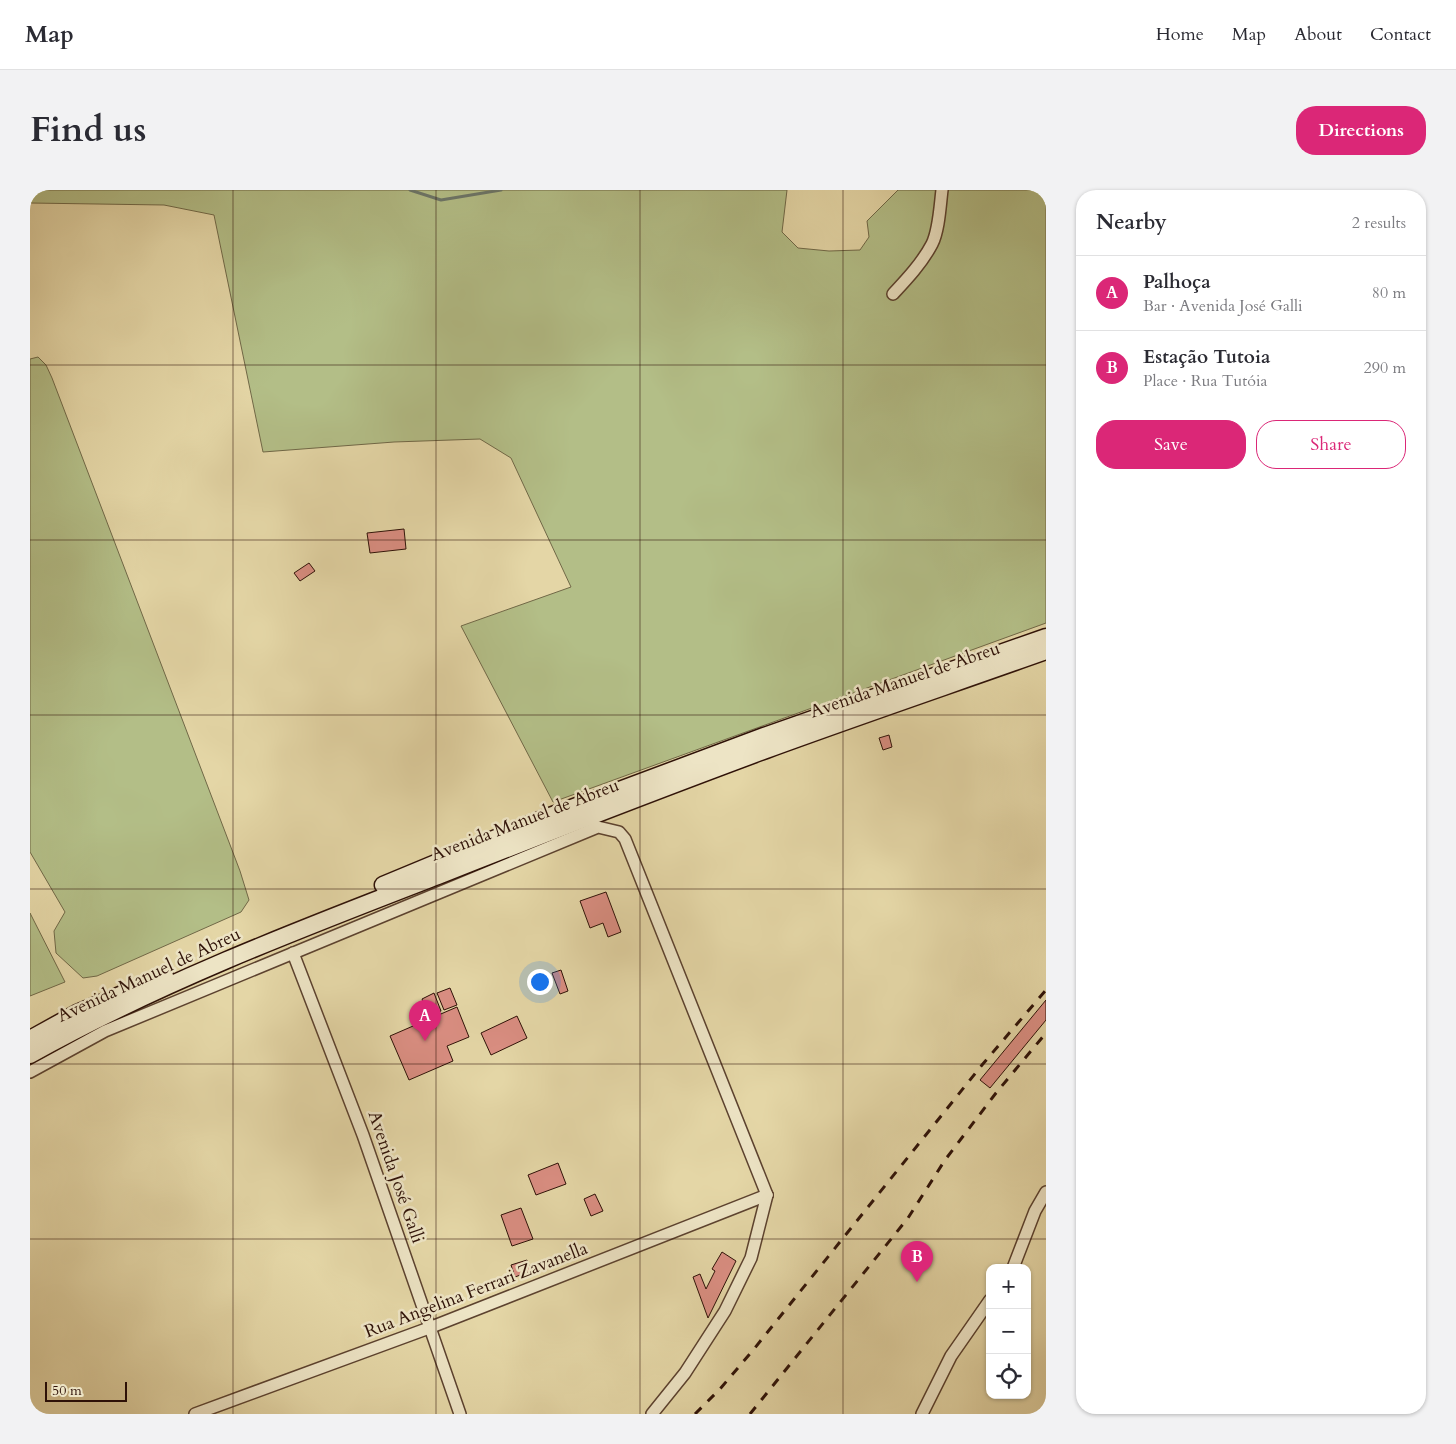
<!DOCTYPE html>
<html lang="en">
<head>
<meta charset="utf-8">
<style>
	body { margin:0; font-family:Cardo,serif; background:#f2f2f3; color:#2b2b33 }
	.controls { position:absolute; right:15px; bottom:15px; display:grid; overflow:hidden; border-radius:10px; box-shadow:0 1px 4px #0004 }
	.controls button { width:45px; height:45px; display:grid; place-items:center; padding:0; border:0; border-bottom:1px solid #e1e1e2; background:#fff; color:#2b2b33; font:25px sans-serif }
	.scale { position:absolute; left:15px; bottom:12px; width:82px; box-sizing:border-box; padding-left:5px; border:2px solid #2e1107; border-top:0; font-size:14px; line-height:18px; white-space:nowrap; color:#2e1107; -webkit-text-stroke:4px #ede4c5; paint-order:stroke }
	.you { position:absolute; left:509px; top:791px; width:18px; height:18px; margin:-12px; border:4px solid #fff; border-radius:50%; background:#1a73e8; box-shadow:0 0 0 8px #1a73e833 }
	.badge { display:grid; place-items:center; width:32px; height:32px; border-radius:50%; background:#db2777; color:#fff; font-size:16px; font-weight:700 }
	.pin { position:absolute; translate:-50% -41px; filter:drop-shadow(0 1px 2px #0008) }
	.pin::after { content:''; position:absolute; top:26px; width:18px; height:15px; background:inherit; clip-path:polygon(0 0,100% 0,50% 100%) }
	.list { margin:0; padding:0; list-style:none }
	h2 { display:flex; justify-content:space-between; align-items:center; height:65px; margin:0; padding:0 20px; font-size:21px }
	h2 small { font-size:16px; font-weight:400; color:#7c7c81 }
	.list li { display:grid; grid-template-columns:32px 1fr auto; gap:15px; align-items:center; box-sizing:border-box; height:75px; padding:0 20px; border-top:1px solid #e1e1e2 }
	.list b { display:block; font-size:19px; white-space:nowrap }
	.list p { margin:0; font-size:16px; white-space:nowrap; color:#7c7c81 }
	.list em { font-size:16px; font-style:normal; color:#7c7c81 }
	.actions { display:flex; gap:10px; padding:15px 20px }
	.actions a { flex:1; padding:11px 0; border:1px solid #db2777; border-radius:20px; text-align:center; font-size:18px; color:#db2777 }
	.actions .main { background:#db2777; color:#fff }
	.icon { flex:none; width:28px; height:28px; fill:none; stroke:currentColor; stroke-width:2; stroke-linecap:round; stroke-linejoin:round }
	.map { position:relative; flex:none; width:1016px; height:1224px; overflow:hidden; border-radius:20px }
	header { display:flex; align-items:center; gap:30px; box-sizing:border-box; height:70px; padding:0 25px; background:#fff; border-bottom:1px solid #e1e1e2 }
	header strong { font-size:24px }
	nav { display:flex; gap:28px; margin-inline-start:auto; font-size:18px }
	.intro { display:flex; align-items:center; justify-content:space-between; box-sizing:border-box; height:120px; padding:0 30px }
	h1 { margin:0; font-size:35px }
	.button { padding:12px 22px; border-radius:20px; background:#db2777; color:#fff; font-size:18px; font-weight:700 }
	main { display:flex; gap:30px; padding:0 30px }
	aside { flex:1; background:#fff; border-radius:20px; box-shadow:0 1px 4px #0004 }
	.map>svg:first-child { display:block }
	.green { fill:#b3be87; stroke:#706847 }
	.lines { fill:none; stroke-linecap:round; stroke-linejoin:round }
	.stream { stroke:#6c7669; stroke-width:3 }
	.building { fill:#da8e82; stroke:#2e1107 }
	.street-casing { stroke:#5c422f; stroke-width:14 }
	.secondary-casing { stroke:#2e1107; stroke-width:19 }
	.street { stroke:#ede4c5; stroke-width:11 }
	.secondary { stroke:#ede4c5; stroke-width:16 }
	.rail { stroke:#2e1107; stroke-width:3; stroke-dasharray:9 9; stroke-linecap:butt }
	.grid { fill:none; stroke:#2e1107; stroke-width:1; stroke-opacity:0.55 }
	.labels { text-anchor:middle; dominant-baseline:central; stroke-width:5; stroke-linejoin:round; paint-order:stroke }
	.street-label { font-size:18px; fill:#2e1107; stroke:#ede4c5 }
</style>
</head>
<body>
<header>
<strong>Map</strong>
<nav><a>Home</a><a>Map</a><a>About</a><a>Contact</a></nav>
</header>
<div class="intro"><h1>Find us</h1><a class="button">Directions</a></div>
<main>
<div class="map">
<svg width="1016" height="1224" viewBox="0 0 1016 1224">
	<rect width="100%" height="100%" fill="#e4d6a6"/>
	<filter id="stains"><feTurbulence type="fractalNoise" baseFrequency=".004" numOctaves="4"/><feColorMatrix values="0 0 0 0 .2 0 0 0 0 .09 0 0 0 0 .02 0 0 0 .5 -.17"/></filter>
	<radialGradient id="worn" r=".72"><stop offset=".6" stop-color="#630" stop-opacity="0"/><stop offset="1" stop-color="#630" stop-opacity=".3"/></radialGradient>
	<g class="green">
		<polygon points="0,0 757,0 752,42 768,58 799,61 830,60 839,47 837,31 868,0 1016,0 1016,433 523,612 431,436 541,397 481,268 450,249 364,252 233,262 184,25 134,15 0,13"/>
		<polygon points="8,167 16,175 22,188 210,681 219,710 211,722 67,786 53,788 26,763 24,741 35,722 0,662 0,169"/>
		<polygon points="0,723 35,792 0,806"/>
	</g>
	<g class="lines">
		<polyline class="stream" points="380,0 411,10 471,0"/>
	</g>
	<g class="building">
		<polygon points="374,339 376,359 340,363 337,343"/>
		<polygon points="279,373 285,381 270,391 264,383"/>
		<polygon points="859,545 862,557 853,560 849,548"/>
		<polygon points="576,702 591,742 578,747 573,733 560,738 550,711"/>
		<polygon points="531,780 538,801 530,804 522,783"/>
		<polygon points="420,798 427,815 414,820 407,803"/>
		<polygon points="404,803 411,821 399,826 392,809"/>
		<polygon points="1016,810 1016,830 960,898 950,890"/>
		<polygon points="427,817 439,847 417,856 423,871 379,890 360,846"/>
		<polygon points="487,826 497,848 461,865 451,843"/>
		<polygon points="528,973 536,994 506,1005 498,985"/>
		<polygon points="565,1004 573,1021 561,1026 554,1009"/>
		<polygon points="491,1018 503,1049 482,1056 471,1025"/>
		<polygon points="692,1062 706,1071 678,1128 663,1087 670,1084 676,1099 685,1081 682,1079"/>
		<polygon points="497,1070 501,1081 485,1087 481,1075"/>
	</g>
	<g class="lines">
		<defs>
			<g id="street">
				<path d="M863,104C877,89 892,73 902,54C909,40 910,16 912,0"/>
				<polyline points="263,763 333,945 430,1224"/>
				<polyline points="0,882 75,841 568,637 589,642 595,649 737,1005"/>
				<polyline points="983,1078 1005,1021 1016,1002"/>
				<polyline points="165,1224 399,1138 737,1005"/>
				<polyline points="622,1224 655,1183 695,1121 721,1068 737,1005"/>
				<polyline points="892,1224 921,1166 960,1110"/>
			</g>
			<g id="secondary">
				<polyline points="353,695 512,629 734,546 1016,447"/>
				<polyline points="0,849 47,823 135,786"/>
				<path d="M0,865C131,792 273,738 413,684C520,642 628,600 736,560C829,526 923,494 1016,461"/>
			</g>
		</defs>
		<use href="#street" class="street-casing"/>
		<use href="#secondary" class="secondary-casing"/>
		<use href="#street" class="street"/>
		<use href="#secondary" class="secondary"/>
		<g class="rail">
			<polyline points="665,1224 690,1199 724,1159 952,875 1016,800"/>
			<polyline points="720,1224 878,1028 915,970 966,903 1016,843"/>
		</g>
	</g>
	<path class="grid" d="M203,0V1224M406,0V1224M610,0V1224M813,0V1224M0,175H1016M0,350H1016M0,525H1016M0,699H1016M0,874H1016M0,1049H1016"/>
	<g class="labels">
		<g class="street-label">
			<text transform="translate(875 490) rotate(-19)">Avenida Manuel de Abreu</text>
			<text transform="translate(495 630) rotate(-21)">Avenida Manuel de Abreu</text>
			<text transform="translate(119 785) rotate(-25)">Avenida Manuel de Abreu</text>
			<text transform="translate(366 987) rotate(71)">Avenida José Galli</text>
			<text transform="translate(446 1100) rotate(-21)">Rua Angelina Ferrari Zavanella</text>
		</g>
	</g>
	<rect width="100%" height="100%" filter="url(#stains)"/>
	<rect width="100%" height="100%" fill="url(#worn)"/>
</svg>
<div class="controls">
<button>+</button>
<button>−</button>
<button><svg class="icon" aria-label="locate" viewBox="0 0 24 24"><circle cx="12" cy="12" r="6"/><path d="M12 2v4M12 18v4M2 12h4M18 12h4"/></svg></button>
</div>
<div class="scale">50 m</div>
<div class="you"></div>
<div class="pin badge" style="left:395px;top:851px">A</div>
<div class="pin badge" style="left:887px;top:1092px">B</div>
</div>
<aside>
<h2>Nearby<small>2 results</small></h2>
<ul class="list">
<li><span class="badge">A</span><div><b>Palhoça</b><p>Bar · Avenida José Galli</p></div><em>80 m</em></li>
<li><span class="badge">B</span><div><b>Estação Tutoia</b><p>Place · Rua Tutóia</p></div><em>290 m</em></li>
</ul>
<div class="actions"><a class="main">Save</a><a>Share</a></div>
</aside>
</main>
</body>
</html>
